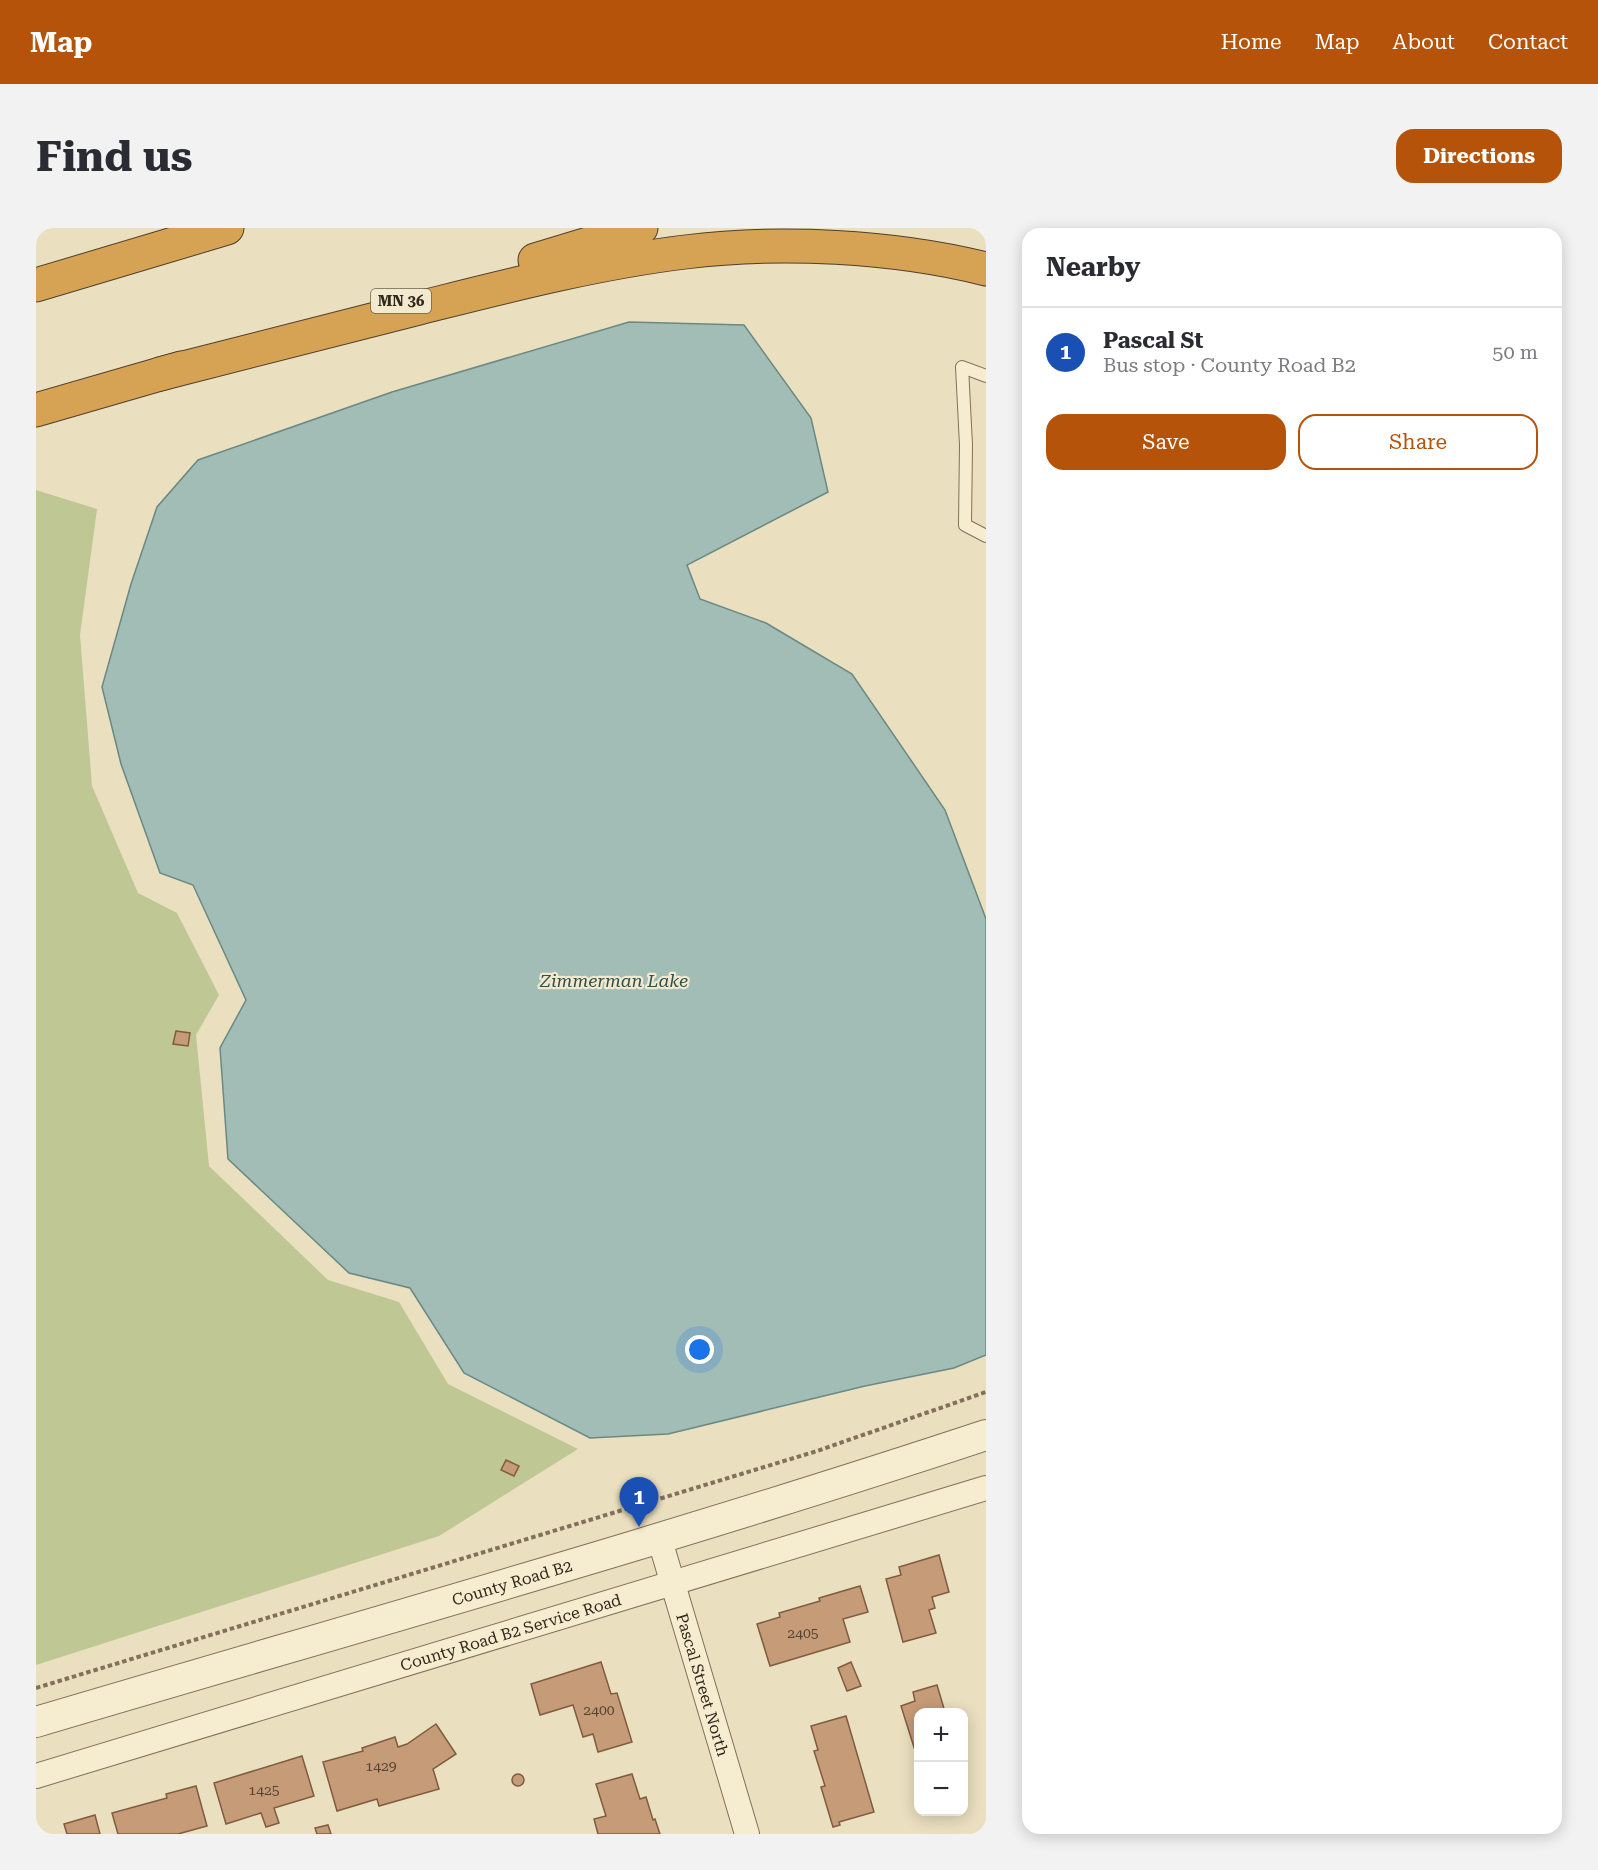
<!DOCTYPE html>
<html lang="en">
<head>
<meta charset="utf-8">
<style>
	body { margin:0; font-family:"Roboto Serif",serif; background:#f2f2f3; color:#2b2b33 }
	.controls { position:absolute; right:18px; bottom:18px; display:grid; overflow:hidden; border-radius:12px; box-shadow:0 3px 15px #0003 }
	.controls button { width:54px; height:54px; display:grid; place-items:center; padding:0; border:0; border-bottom:2px solid #e1e1e2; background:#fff; color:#2b2b33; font:30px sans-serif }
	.you { position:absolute; left:664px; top:1122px; width:21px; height:21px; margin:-15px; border:4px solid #fff; border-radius:50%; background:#1a73e8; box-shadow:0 0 0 9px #1a73e833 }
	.badge { display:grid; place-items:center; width:39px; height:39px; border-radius:50%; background:#b45309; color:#fff; font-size:20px; font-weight:700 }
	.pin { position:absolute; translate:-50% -50px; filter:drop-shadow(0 2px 3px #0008) }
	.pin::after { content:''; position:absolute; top:32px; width:21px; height:18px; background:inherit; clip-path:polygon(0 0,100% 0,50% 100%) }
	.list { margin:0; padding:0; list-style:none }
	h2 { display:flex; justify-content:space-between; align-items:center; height:78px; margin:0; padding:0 24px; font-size:26px }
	h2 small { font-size:20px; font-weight:400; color:#7c7c81 }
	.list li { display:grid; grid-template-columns:39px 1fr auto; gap:18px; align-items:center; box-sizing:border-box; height:90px; padding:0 24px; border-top:2px solid #e1e1e2 }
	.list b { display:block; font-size:22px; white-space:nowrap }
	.list p { margin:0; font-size:20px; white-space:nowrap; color:#7c7c81 }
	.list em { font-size:20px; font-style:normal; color:#7c7c81 }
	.actions { display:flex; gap:12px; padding:18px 24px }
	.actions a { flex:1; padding:14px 0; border:2px solid #b45309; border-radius:18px; text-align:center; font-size:21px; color:#b45309 }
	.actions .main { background:#b45309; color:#fff }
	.map { position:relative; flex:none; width:950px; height:1606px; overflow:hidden; border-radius:18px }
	header { display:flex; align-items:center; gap:36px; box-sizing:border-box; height:84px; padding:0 30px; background:#b45309; color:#fff }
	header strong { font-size:28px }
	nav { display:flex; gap:33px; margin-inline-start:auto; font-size:21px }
	.intro { display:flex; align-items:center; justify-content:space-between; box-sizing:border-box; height:144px; padding:0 36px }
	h1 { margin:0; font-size:42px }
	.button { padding:15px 27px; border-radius:18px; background:#b45309; color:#fff; font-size:21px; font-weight:700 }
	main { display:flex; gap:36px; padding:0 36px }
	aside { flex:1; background:#fff; border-radius:18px; box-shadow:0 3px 15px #0003 }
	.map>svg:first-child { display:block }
	.green { fill:#bfc794 }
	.water { fill:#a2bcb6; stroke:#6a8983; stroke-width:1.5 }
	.building { fill:#c69b77; stroke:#7f5c40; stroke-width:1.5 }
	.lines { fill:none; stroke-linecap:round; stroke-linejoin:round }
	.service-casing { stroke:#827058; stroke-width:14 }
	.minor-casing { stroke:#827058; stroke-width:26 }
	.tertiary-casing { stroke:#827058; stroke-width:32 }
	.motorway-casing { stroke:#4f3e2d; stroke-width:35 }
	.path { stroke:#827058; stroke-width:4; stroke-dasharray:4.5 3; stroke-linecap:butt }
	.service { stroke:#f6edd1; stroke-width:12 }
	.minor { stroke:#f6edd1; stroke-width:24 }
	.tertiary { stroke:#f6edd1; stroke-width:30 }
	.motorway { stroke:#d6a253; stroke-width:33 }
	.labels { text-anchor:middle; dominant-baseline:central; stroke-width:4.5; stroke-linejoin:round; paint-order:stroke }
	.number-label { font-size:14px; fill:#574533 }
	.shield { fill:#f2e9ce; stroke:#6c6251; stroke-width:1.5 }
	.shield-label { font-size:15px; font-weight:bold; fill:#32281c }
	.street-label { font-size:16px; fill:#32281c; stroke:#f2e9ce }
	.water-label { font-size:18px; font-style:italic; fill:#2c5150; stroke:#f2e9ce }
</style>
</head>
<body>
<header>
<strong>Map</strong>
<nav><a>Home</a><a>Map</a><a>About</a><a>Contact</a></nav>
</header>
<div class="intro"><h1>Find us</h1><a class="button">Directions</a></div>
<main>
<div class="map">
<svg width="950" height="1606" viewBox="0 0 950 1606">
	<rect width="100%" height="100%" fill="#eadfbf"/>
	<polygon class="green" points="0,262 61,281 44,407 56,558 102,665 141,685 183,767 160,807 173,938 292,1052 363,1074 412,1156 542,1221 403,1308 0,1437"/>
	<polygon class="water" points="593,94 708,97 775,190 792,264 651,337 664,371 730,395 816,446 909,582 950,691 950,1127 918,1140 829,1158 632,1206 554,1210 428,1145 374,1060 313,1045 192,931 184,820 210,772 157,657 124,645 85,536 66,459 95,356 121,279 162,232 356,164"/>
	<g class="building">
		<polygon points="140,803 154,805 152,818 137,816"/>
		<polygon points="470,1232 483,1238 478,1248 465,1242"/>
		<polygon points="903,1327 913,1364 896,1369 899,1380 893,1382 900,1405 867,1414 850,1351 865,1347 863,1339"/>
		<polygon points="824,1358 832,1384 807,1391 814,1414 734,1438 721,1396 744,1389 743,1385 784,1373 783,1370"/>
		<polygon points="565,1434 575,1466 581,1465 596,1514 562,1524 557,1506 547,1509 537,1477 504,1487 495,1456"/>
		<polygon points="815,1434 825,1458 811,1463 802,1440"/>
		<polygon points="901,1457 909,1484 882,1484 882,1532 865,1478 879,1473 877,1464"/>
		<polygon points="810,1488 838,1584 803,1594 804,1597 797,1599 785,1559 789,1558 778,1523 782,1522 775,1498"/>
		<polygon points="400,1496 420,1526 397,1541 403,1561 343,1578 341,1571 301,1583 287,1534 327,1523 326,1520 359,1509 362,1519 371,1516"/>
		<polygon points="266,1528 278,1568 238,1580 243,1595 230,1599 225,1585 190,1596 178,1555"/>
		<polygon points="596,1546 604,1571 610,1569 617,1592 619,1591 624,1606 562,1606 558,1591 570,1588 560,1556"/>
		<circle cx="482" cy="1552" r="6"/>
		<polygon points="160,1558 171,1598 142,1606 82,1606 76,1585 131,1570 130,1566"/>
		<polygon points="59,1587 64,1606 31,1606 28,1596"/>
		<polygon points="292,1597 295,1606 281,1606 279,1600"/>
	</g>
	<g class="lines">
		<defs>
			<polyline id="service" points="950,148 926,139 930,217 929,297 950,308"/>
			<g id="minor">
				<path id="s1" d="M623,1309L711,1606"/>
				<path id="s2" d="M0,1548L950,1260"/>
			</g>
			<g id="tertiary">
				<path id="s3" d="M0,1494C317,1400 636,1311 950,1207"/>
			</g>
			<g id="motorway">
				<polyline points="499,32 605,0"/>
				<polyline points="0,57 191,0"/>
				<path d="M124,146C211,124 297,102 383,80C471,58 559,35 649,24C743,12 858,18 950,41"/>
				<polyline points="0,182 145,140"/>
			</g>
		</defs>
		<use href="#service" class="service-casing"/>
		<use href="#minor" class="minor-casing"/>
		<use href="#tertiary" class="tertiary-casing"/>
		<use href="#motorway" class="motorway-casing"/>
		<polyline class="path" points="0,1460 781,1223 950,1164"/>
		<use href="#service" class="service"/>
		<use href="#minor" class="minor"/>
		<use href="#tertiary" class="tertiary"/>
		<use href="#motorway" class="motorway"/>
	</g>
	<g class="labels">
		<g class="number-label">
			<text x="767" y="1405">2405</text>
			<text x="563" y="1482">2400</text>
			<text x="345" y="1538">1429</text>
			<text x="228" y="1562">1425</text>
		</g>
		<rect class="shield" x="335" y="61" width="60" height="24" rx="4.5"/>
		<g class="shield-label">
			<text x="365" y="73">MN 36</text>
		</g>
		<g class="street-label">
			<text stroke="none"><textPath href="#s3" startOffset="496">County Road B2</textPath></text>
			<text stroke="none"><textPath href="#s2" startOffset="496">County Road B2 Service Road</textPath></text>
			<text stroke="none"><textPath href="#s1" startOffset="154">Pascal Street North</textPath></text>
		</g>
		<g class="water-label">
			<text x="578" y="752">Zimmerman Lake</text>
		</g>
	</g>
</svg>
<div class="controls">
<button>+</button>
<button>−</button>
</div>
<div class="you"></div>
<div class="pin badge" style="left:603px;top:1299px;background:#1a4fb4">1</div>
</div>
<aside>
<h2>Nearby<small></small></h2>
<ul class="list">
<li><span class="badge" style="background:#1a4fb4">1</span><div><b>Pascal St</b><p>Bus stop · County Road B2</p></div><em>50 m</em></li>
</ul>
<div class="actions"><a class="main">Save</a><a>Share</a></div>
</aside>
</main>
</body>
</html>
